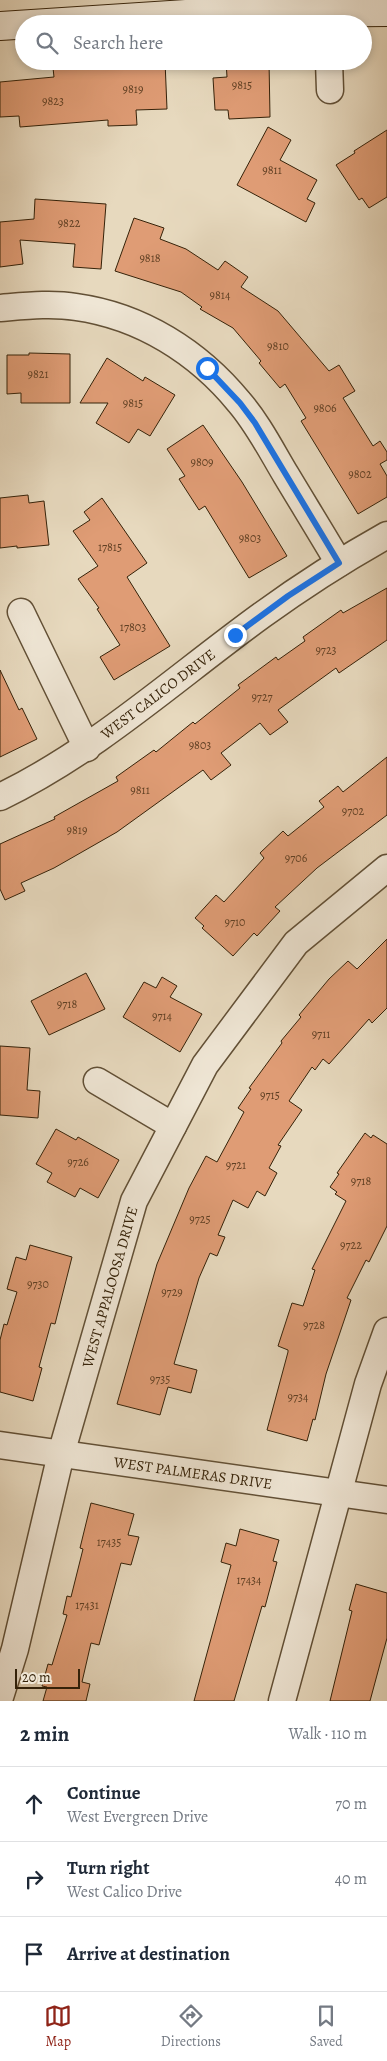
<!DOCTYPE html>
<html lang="en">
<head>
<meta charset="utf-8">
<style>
	body { margin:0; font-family:Alegreya,serif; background:#f2f2f3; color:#1f2937 }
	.scale { position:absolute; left:15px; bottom:12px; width:65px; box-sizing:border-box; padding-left:5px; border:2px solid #352209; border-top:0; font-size:14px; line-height:18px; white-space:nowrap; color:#352209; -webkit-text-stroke:4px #efe6d5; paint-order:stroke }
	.stop { position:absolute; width:15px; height:15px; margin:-11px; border:4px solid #1a73e8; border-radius:50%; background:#fff }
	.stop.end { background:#1a73e8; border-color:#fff; box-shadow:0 1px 5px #0008 }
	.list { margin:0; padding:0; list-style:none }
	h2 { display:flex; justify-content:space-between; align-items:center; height:65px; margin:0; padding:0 20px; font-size:21px }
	h2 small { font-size:16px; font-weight:400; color:#747a83 }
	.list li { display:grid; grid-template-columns:32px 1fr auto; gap:15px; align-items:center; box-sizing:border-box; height:75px; padding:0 20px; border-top:1px solid #e0e1e3 }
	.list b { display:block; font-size:19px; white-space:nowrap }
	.list p { margin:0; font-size:16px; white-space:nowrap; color:#747a83 }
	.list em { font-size:16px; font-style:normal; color:#747a83 }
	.icon { flex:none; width:28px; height:28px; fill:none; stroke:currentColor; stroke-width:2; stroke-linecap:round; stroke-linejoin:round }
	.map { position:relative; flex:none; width:387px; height:1701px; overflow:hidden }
	.search { position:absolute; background:#fff; box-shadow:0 2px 8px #0003; left:15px; right:15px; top:15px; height:55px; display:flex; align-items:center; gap:12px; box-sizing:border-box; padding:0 18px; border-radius:28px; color:#747a83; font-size:19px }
	.sheet { height:290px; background:#fff }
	nav { display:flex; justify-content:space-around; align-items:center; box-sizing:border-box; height:70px; border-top:1px solid #e0e1e3; background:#fff; font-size:14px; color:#747a83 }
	nav a { display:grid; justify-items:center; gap:2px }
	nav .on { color:#8f2418 }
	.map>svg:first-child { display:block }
	.building { fill:#df9c75; stroke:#352209 }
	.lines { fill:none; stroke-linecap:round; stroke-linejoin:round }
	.street-casing { stroke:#625036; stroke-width:29 }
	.secondary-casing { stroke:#352209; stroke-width:30 }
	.street { stroke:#efe6d5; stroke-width:26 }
	.secondary { stroke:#efe6d5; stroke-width:28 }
	.route { stroke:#1a73e8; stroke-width:6 }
	.labels { text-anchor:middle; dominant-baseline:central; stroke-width:4; stroke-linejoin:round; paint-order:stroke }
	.number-label { font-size:12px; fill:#604024 }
	.street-label { font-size:15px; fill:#352209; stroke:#efe6d5 }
</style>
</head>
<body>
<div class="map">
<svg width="387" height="1701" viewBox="0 0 387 1701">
	<rect width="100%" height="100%" fill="#e7d9be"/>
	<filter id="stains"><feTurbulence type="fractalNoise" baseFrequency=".004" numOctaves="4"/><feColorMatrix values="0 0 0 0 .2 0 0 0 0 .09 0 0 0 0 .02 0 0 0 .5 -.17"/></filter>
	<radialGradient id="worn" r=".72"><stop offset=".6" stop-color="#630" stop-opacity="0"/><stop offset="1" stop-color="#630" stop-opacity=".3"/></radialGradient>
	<g class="building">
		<polygon points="165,61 167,109 136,110 137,125 108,126 108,120 20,127 19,116 0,117 0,82 54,77 53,68 86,65 86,68 130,66 130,62"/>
		<polygon points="226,61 269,61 270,117 229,119 228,110 215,110 213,78 227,77"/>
		<polygon points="268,127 291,140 280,160 317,180 307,199 315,203 306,222 237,185"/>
		<polygon points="387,130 387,197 369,208 362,198 359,200 336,165 355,153 354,151"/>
		<polygon points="35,199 106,204 101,269 73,267 75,244 20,240 23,264 0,267 0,222 34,219"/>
		<polygon points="134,218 164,228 160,239 186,249 218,270 225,261 248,277 241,287 278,311 329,371 339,365 355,391 343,398 373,446 380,441 387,452 387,460 380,464 387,476 387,497 358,514 301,421 306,418 285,384 280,388 259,363 261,361 233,328 200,309 202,307 181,292 115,271"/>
		<polygon points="29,353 70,354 70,403 21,403 21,393 7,394 7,355 29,355"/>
		<polygon points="107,358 143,381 145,377 175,395 150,436 138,429 129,443 96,423 108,403 80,403"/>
		<polygon points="203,425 242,482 287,556 249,578 205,506 199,510 179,479 185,476 167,449"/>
		<polygon points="28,495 29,503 44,501 49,545 17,548 17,546 0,548 0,498"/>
		<polygon points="102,498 147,563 127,577 170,646 114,680 100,657 120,645 97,609 99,608 78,579 98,566 73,531 90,520 84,512"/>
		<polygon points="387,588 387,640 339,673 336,668 278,710 288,722 270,735 260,723 221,753 231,765 211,780 203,770 117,832 54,868 21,883 25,891 5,900 0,889 0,844 55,819 54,817 118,781 116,777 154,750 156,752 193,722 195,724 240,688 238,685 276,657 278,660 305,641 303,637 341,610 343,613"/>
		<polygon points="0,670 19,710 22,708 37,739 0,757"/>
		<polygon points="387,757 387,815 317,868 275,907 280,911 257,936 254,933 233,956 202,928 204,926 195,918 216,895 224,902 264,858 260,853 283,831 288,836 324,807 319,801 338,786 343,792"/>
		<polygon points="387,939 387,1008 372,1023 369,1019 329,1064 323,1059 315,1070 312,1067 289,1101 302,1110 278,1145 281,1146 269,1168 277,1173 265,1196 257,1191 248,1208 233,1200 218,1235 225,1237 217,1256 210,1253 199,1278 174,1364 197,1370 191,1393 168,1387 160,1415 117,1404 157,1264 189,1188 206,1156 217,1162 244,1112 238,1108 251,1089 249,1088 282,1043 281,1041 301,1017 299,1015 329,979 348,961 357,969"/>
		<polygon points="86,973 105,1009 49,1035 31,1001"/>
		<polygon points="162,977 177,986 170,997 202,1014 180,1052 123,1017 144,982 156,988"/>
		<polygon points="0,1046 30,1048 27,1090 40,1091 38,1118 0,1115"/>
		<polygon points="56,1129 76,1140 78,1137 119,1160 98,1198 80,1188 75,1197 47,1182 52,1173 36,1164"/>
		<polygon points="365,1133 371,1138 373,1135 387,1144 387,1226 369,1262 366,1260 347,1298 351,1300 326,1374 315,1420 313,1419 307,1441 267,1430 288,1352 288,1350 278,1346 292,1303 303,1306 315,1270 312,1269 346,1201 335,1194 337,1192 330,1187 339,1174 337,1173"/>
		<polygon points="30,1245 72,1257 55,1324 51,1323 39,1367 42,1368 33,1401 0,1392 0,1340 4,1324 7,1325 17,1292 7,1289 16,1257 26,1260"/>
		<polygon points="91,1503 134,1514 128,1535 139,1537 131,1565 121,1563 99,1645 91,1643 82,1682 90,1684 86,1701 43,1701 47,1687 42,1686 48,1664 52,1665 67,1615 63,1614 67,1596 71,1597 83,1549 80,1548"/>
		<polygon points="240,1529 279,1540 273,1561 277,1562 265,1607 262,1606 234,1701 194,1701 231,1565 221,1562 226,1543 236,1546"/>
		<polygon points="356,1584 387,1593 387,1638 370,1701 330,1701 352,1611 349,1610"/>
	</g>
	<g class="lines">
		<defs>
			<g id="street">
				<polyline points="329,61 330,90"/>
				<path d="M0,308C25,306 51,303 76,307C141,316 198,352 239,402C258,424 271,450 286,475C304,505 322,534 339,563"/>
				<polyline points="21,612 87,748"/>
				<path d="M0,797C97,750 175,678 262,615C302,586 344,559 387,535"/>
				<polyline points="97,1081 173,1126"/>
				<polyline points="0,1445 387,1500"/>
				<polyline points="0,1697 15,1649 61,1454 134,1201 205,1065 296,943 387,868"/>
				<polyline points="282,1701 368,1384 387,1331"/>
			</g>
			<polyline id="secondary" points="0,26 186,14 387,12"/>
		</defs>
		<use href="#street" class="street-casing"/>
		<use href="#secondary" class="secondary-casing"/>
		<use href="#street" class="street"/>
		<use href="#secondary" class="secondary"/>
	</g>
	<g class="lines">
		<polyline class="route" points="207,368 240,403 255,423 339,563 288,596 235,635"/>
	</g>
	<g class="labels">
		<g class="number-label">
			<text x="242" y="85">9815</text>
			<text x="133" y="89">9819</text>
			<text x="53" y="101">9823</text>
			<text x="272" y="170">9811</text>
			<text x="69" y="223">9822</text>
			<text x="150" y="258">9818</text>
			<text x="220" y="295">9814</text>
			<text x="278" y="346">9810</text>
			<text x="38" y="374">9821</text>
			<text x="133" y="403">9815</text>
			<text x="325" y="408">9806</text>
			<text x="202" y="462">9809</text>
			<text x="360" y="474">9802</text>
			<text x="250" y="538">9803</text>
			<text x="110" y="547">17815</text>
			<text x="133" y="627">17803</text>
			<text x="326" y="650">9723</text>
			<text x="262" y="697">9727</text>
			<text x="200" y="745">9803</text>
			<text x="140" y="790">9811</text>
			<text x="353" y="811">9702</text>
			<text x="77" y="830">9819</text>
			<text x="296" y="858">9706</text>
			<text x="235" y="922">9710</text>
			<text x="67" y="1004">9718</text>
			<text x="162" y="1016">9714</text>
			<text x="321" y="1034">9711</text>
			<text x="270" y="1095">9715</text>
			<text x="78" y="1162">9726</text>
			<text x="236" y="1165">9721</text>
			<text x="361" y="1181">9718</text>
			<text x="200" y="1219">9725</text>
			<text x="351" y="1245">9722</text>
			<text x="38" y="1284">9730</text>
			<text x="172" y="1292">9729</text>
			<text x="314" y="1325">9728</text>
			<text x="160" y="1379">9735</text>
			<text x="298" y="1397">9734</text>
			<text x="109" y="1542">17435</text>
			<text x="249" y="1580">17434</text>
			<text x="87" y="1605">17431</text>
		</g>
		<g class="street-label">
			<text transform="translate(158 694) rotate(-37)">WEST CALICO DRIVE</text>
			<text transform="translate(110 1287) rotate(-74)">WEST APPALOOSA DRIVE</text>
			<text transform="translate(193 1473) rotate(8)">WEST PALMERAS DRIVE</text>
		</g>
	</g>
	<rect width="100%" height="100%" filter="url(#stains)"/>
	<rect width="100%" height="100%" fill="url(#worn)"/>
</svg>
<div class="scale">20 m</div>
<div class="stop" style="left:207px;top:368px"></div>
<div class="stop end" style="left:235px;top:635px"></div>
<div class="search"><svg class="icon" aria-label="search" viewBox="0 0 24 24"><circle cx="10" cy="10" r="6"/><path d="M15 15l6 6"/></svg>Search here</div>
</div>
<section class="sheet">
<h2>2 min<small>Walk · 110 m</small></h2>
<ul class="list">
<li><svg class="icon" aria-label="ahead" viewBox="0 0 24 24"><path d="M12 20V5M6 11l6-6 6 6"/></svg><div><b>Continue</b><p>West Evergreen Drive</p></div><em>70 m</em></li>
<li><svg class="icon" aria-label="right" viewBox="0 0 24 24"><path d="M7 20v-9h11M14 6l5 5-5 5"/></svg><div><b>Turn right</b><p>West Calico Drive</p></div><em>40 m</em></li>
<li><svg class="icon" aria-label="arrive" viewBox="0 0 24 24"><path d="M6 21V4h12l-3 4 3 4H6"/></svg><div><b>Arrive at destination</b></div></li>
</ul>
</section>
<nav>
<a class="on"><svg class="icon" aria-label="map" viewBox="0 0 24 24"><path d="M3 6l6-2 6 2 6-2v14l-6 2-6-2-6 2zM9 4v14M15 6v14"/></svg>Map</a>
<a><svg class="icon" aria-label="directions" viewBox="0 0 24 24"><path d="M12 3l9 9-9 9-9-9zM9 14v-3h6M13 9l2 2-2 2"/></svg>Directions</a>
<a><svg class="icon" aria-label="saved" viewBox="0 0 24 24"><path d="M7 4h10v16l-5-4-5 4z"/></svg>Saved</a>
</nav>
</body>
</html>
